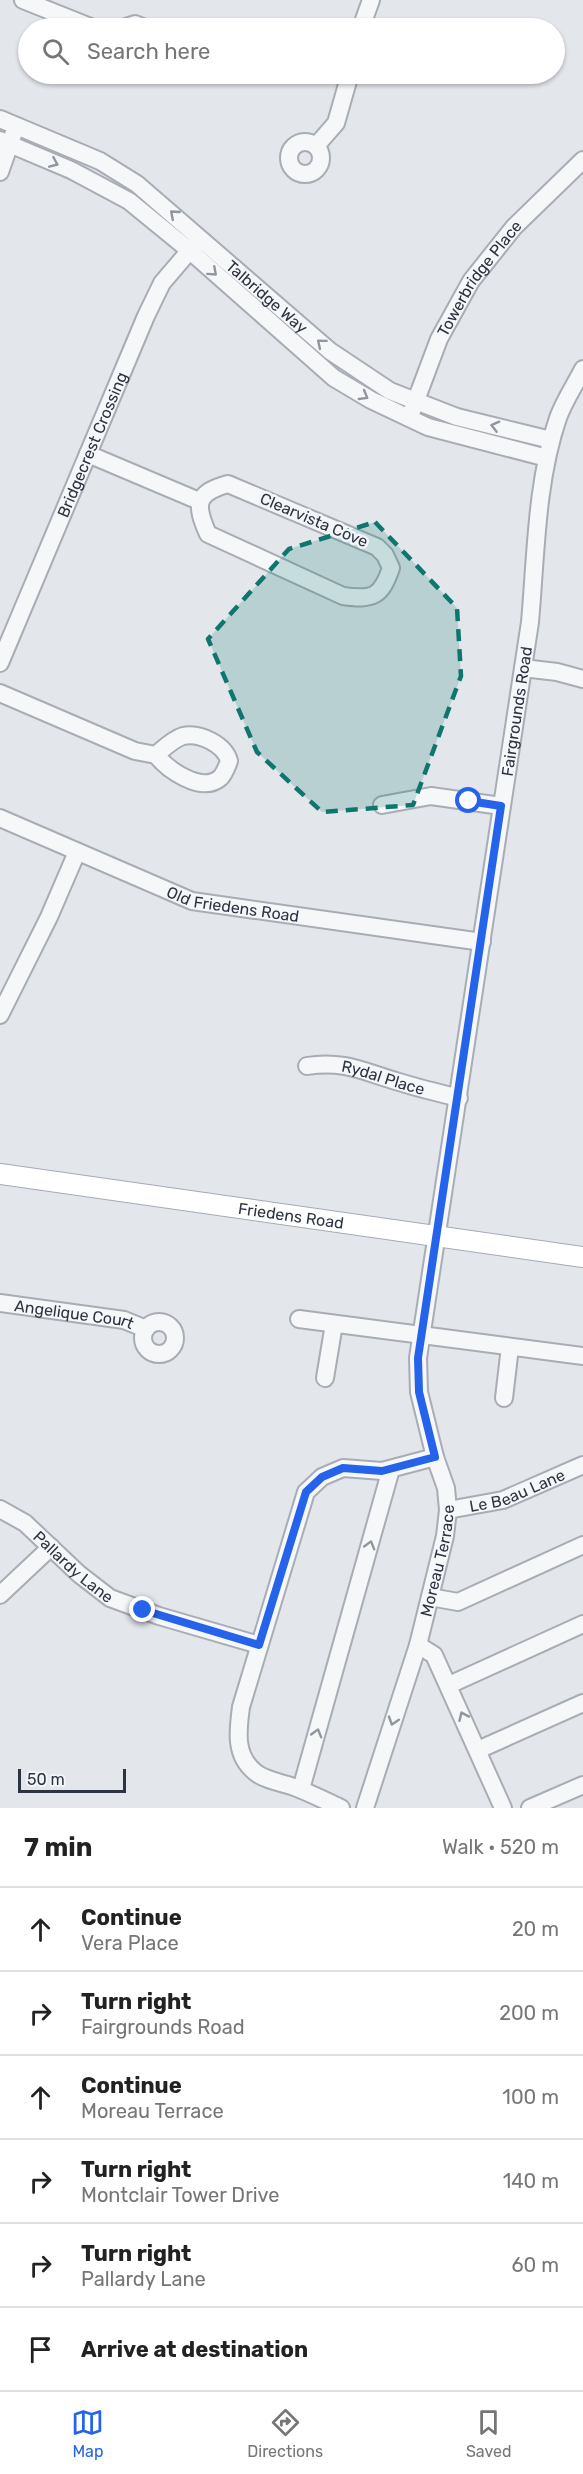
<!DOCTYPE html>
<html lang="en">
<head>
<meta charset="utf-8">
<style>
	body { margin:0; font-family:Rubik,sans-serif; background:#f6f6f6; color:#222 }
	.scale { position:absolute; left:18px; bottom:15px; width:108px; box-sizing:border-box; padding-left:6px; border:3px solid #2c3442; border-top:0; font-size:16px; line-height:21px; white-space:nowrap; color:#2c3442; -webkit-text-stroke:4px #f3f5f8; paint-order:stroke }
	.stop { position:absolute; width:18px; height:18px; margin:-14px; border:4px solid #2563eb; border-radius:50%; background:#fff }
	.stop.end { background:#2563eb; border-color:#fff; box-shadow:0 2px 6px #0008 }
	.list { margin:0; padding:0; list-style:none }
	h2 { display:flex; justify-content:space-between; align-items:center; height:78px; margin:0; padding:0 24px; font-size:26px }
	h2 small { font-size:20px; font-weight:400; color:#767676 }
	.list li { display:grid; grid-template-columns:39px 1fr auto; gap:18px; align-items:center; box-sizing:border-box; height:84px; padding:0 24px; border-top:2px solid #e0e0e0 }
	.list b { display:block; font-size:22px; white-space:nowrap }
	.list p { margin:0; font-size:20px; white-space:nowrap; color:#767676 }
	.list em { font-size:20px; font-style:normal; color:#767676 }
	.icon { flex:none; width:33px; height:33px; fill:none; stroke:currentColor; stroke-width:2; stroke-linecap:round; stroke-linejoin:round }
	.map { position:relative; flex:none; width:583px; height:1808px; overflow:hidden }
	.search { position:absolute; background:#fff; box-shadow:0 2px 4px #0004; left:18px; right:18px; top:18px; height:66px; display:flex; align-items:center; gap:15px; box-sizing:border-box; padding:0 21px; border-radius:33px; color:#767676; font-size:22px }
	.sheet { height:582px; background:#fff }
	nav { display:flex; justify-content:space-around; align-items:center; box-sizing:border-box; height:84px; border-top:2px solid #e0e0e0; background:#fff; font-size:16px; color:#767676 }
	nav a { display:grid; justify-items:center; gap:3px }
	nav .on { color:#2563eb }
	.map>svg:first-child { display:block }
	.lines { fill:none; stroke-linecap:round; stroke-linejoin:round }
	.minor-casing { stroke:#a8adb5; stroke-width:20 }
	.major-casing { stroke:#a3abb6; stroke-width:22 }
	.minor { stroke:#f6f7f9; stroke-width:16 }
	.major { stroke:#fff; stroke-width:20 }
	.oneway { stroke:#91969e }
	.route { stroke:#2563eb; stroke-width:8 }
	.marked { fill:#0f766e; fill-opacity:0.2; stroke:#0f766e; stroke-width:4.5; stroke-dasharray:12 8; stroke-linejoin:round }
	.labels { text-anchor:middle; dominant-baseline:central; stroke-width:5; stroke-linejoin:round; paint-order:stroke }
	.street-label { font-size:16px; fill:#2c3442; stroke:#f3f5f8 }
</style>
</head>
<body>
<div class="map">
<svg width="583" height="1808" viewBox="0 0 583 1808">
	<rect width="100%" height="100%" fill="#e3e6eb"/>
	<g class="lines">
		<defs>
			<g id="minor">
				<polyline points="23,0 93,28"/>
				<polyline points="123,28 135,24 145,28"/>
				<polyline points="361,28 371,0"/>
				<path id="s1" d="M0,119L100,161L137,184L330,351L390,391L457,417L551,440"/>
				<polyline points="0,140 71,170 129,201 189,250 334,378 371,400 428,427 547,458"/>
				<circle cx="305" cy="158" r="16"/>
				<polyline points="316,146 336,123 350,74"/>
				<polyline points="0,172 13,135"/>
				<path id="s2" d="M412,411L439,339L471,281L514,227L583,160"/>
				<polyline points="88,454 199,501"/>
				<path d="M228,484L377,547L385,555L391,568C381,597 373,600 343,596L208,534C195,505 195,493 228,484Z"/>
				<path id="s3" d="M0,663L146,316L162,283L197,242"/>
				<polyline points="523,668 557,672 583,679"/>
				<path d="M0,693L135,751L156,755C167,769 201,794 220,778C225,773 227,766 229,761C225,745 200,732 183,736C173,739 163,749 156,755"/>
				<polyline points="382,805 431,796 501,806"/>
				<path id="s4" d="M0,818L192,901L482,942"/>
				<polyline points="0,1015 49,917 77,852"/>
				<path id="s5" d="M307,1066C344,1060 364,1072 399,1082C418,1088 439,1093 459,1098"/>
				<path id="s6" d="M0,1303L124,1320L146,1329"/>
				<polyline points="299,1319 583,1356"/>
				<circle cx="159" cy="1338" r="16"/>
				<polyline points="325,1378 334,1324"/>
				<polyline points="504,1398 510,1347"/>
				<path id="s7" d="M0,1509L25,1523L79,1574L110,1598L159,1616L259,1645"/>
				<path id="s8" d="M448,1510L503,1500L583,1465"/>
				<polyline points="0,1595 51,1547"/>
				<polyline points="430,1597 458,1602 583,1545"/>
				<polyline points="418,1645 434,1655 503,1808"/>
				<polyline points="449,1685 583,1624"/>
				<polyline points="478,1750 583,1703"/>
				<polyline points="301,1789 391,1469"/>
				<path d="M341,1808C326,1801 310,1793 294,1787C283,1783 264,1780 255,1772C234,1755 238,1730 241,1707L306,1492L322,1477L343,1468L382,1471L435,1457"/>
				<path id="s9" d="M365,1808L418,1645L445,1536L448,1510L446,1488L435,1457L419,1392L418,1358L530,622C536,555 536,482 558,418C564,401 575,385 583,369"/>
				<polyline points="530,1808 583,1785"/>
			</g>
			<g id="major">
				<path id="s10" d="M0,1174L583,1257"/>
			</g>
		</defs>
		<use href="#minor" class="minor-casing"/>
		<use href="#major" class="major-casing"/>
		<use href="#minor" class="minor"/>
		<use href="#major" class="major"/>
	</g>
	<defs><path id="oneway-chevron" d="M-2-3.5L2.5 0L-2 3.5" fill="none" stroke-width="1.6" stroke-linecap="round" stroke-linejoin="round" transform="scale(1.5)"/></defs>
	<g class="oneway">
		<use href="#oneway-chevron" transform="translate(54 163) rotate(23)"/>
		<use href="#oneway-chevron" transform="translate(174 214) rotate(-139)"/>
		<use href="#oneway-chevron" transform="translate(213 272) rotate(42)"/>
		<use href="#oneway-chevron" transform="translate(321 343) rotate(-140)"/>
		<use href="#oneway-chevron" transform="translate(364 396) rotate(30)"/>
		<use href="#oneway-chevron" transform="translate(495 426) rotate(-166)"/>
		<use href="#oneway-chevron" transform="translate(370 1545) rotate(-74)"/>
		<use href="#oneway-chevron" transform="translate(463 1716) rotate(-114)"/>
		<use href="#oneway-chevron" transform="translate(393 1721) rotate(108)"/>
		<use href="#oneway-chevron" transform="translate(317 1733) rotate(-74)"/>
	</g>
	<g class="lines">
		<polyline class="route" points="143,1610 259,1645 306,1492 322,1477 343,1468 382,1471 435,1457 419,1392 418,1358 501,806 469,801"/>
	</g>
	<path class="marked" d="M375,522L457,608L461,676L413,805L322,812L257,752L208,639L289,549Z"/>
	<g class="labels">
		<g class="street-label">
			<text stroke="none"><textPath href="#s2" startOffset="150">Towerbridge Place</textPath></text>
			<text stroke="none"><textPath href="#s1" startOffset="324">Talbridge Way</textPath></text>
			<text stroke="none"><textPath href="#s3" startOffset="237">Bridgecrest Crossing</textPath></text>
			<text transform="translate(314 520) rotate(23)">Clearvista Cove</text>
			<text stroke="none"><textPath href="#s9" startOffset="1120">Fairgrounds Road</textPath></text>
			<text stroke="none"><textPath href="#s4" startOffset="250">Old Friedens Road</textPath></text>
			<text stroke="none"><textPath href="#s5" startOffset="78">Rydal Place</textPath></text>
			<text stroke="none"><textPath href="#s10" startOffset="294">Friedens Road</textPath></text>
			<text stroke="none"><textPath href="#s6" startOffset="75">Angelique Court</textPath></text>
			<text stroke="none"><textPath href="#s8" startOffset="72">Le Beau Lane</textPath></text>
			<text stroke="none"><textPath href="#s9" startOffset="258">Moreau Terrace</textPath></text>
			<text stroke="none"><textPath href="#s7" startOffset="94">Pallardy Lane</textPath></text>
		</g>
	</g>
</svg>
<div class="scale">50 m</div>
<div class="stop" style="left:469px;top:801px"></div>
<div class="stop end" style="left:143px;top:1610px"></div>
<div class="search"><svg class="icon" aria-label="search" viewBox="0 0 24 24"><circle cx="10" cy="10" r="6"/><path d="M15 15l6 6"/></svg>Search here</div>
</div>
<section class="sheet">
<h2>7 min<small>Walk · 520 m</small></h2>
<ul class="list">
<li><svg class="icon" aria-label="ahead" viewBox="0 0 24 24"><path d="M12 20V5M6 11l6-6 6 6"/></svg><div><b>Continue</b><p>Vera Place</p></div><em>20 m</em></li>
<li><svg class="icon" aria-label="right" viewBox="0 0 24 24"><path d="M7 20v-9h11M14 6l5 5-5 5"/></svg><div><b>Turn right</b><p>Fairgrounds Road</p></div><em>200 m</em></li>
<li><svg class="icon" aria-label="ahead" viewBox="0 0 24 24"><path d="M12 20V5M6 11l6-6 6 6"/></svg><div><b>Continue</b><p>Moreau Terrace</p></div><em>100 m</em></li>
<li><svg class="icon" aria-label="right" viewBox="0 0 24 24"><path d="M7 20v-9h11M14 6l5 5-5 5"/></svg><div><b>Turn right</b><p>Montclair Tower Drive</p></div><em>140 m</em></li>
<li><svg class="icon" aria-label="right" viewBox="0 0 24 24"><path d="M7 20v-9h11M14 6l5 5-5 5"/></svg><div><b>Turn right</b><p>Pallardy Lane</p></div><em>60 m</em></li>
<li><svg class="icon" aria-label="arrive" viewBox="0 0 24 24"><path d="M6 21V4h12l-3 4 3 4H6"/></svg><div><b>Arrive at destination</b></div></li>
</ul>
</section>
<nav>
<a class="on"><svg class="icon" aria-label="map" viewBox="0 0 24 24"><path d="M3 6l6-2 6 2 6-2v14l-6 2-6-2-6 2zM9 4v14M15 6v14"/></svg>Map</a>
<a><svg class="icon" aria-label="directions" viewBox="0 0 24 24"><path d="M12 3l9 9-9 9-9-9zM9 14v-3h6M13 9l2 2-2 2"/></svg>Directions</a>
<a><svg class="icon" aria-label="saved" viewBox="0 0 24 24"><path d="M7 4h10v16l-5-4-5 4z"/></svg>Saved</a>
</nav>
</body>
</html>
